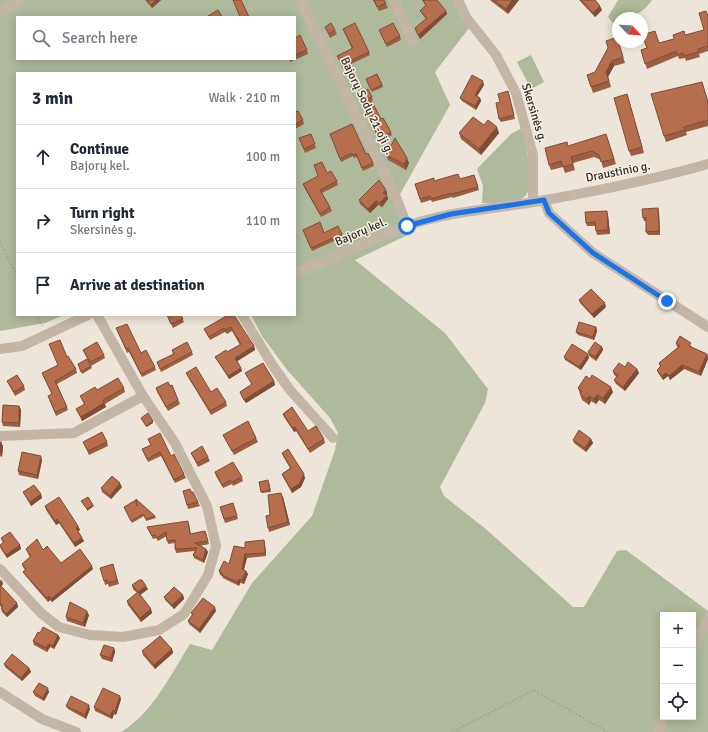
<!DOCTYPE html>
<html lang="en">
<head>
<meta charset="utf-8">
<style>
	body { margin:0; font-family:Signika,sans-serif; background:#f2f2f3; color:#1f2937 }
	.controls { position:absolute; right:12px; bottom:12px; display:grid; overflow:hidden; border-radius:0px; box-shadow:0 2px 10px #0003 }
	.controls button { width:36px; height:36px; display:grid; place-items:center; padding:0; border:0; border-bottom:1px solid #e0e1e3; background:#fff; color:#1f2937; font:20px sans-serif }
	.compass { position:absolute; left:612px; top:12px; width:36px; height:36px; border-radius:50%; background:#fff; box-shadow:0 2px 10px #0003; rotate:115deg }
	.stop { position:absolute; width:12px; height:12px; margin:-9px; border:3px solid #1a73e8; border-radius:50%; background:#fff }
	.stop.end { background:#1a73e8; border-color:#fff; box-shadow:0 1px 4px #0008 }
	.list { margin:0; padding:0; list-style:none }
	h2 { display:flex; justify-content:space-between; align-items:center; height:52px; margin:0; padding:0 16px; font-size:17px }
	h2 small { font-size:13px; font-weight:400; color:#747a83 }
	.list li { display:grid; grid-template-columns:26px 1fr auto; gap:12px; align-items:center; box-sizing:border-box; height:64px; padding:0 16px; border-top:1px solid #e0e1e3 }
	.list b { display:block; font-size:15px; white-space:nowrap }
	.list p { margin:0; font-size:13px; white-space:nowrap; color:#747a83 }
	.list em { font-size:13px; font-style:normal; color:#747a83 }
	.icon { flex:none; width:22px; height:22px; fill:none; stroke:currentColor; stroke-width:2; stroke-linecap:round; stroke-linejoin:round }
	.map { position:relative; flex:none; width:708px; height:732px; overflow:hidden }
	.search { position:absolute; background:#fff; box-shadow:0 2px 10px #0003; left:16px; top:16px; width:280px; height:44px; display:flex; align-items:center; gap:10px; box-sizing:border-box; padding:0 14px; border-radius:0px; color:#747a83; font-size:15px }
	.panel { position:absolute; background:#fff; box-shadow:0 2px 10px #0003; left:16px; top:72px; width:280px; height:244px; border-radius:0px }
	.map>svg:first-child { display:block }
	.green { fill:#aeba9b; fill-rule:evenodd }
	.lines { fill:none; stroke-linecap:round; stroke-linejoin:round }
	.path { stroke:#afa091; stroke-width:2; stroke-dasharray:2 2; stroke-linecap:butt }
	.minor { stroke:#c4b6a7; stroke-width:10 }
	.wall { fill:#9d5f42 }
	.shaded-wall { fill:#804d36 }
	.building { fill:#b76e4d; stroke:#804d36 }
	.route { stroke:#1a73e8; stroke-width:5 }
	.labels { text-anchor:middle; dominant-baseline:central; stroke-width:3; stroke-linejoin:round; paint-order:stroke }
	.street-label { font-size:12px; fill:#312a26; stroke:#f6efe4 }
</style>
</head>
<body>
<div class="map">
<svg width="708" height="732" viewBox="0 0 708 732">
	<rect width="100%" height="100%" fill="#ede5d9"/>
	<g class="green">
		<path d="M0,0H462L473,23L435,72L450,105L399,196L414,232L355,260L445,333L488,389L485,403L440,487L444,496L487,530L573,607H584L617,551L626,550L708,611V732H121C152,714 171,674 190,644L212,650L252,583L312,516L335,450L338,433L330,418L288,371L262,336L251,315H295V73H17V315H64L45,323L0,331ZM17,17H295V59H17ZM663,615H693V717H663Z"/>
		<path d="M618,0H652C644,12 633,18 618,18V21L613,23L608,17Z"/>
		<polygon points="531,55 544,82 531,89 517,62"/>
		<path d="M522,128C525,142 537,187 524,197C516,204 492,204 482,203L483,186L477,169L511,134Z"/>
	</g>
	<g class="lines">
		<g class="path">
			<polyline points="0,242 17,276"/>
			<polyline points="36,315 42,326"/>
			<polyline points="452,732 534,690 608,732"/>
		</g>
		<g class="minor">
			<polyline points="300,0 396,197 407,226"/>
			<polyline points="394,0 413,41"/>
			<polyline points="458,0 466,17 496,55 516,93 533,155 533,202"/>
			<polyline points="0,12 20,0"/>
			<polyline points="544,200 549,213 593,253 708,327"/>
			<path d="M295,273C341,257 383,231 430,219C464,210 499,208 534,202C592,192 651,180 708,164"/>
			<polyline points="242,315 273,366 290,390 333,438"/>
			<polyline points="0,349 22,346 88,315"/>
			<polyline points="0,436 74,433 143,396"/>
			<polyline points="0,569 41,613 59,627 90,635 123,637 159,630 184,614 208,575 216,546 207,506 175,443 143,396 97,315"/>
			<polyline points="693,650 708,618"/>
			<polyline points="0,692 42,719 76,732"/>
			<polyline points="658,732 665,717"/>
		</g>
	</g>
	<g class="wall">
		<polygon points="145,0 161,0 152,8"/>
		<polygon points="373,0 384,0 388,8 379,11"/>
		<polygon points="422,0 437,0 447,14 420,39 415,28 426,19 422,14 420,11 426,6"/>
		<polygon points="490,0 519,0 508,14 491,1"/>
		<polygon points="579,0 595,0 602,10 595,17"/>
		<polygon points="708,16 708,51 699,54 700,57 686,61 685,58 679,59 678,56 647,69 641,50 659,43 704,30"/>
		<polygon points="325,27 335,30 337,34 330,38"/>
		<polygon points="343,29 369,52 370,55 343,68 337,56 352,49"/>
		<polygon points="379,30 400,36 401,40 387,47"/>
		<polygon points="295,38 307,50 308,54 290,62 289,59 295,59"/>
		<polygon points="618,40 625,63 614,66 608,77 611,87 593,93 591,87 595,72 608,48"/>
		<polygon points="377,74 383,87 372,92 366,79"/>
		<polygon points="702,82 708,101 708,126 686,132 687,135 666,142 664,136"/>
		<polygon points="484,85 477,96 480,98 481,101 476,110 462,101 460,98"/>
		<polygon points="360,93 372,97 373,101 365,104"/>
		<polygon points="627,94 644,153 631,156 629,151"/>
		<polygon points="509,95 515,119 501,122 499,119 500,102"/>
		<polygon points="364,105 381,119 391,132 392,135 381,142 373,128 371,124 373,124"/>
		<polygon points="295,112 303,120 304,124 295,129"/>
		<polygon points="484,125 499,133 481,155 461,139 459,133"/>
		<polygon points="311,134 316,148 305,153 299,138"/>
		<polygon points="330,134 366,154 373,163 374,166 363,171 357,157 354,158 353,156 341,162"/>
		<polygon points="608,140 616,164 603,168 601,160 594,157 573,163 575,170 565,173 563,167 551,170 549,165 569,146"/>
		<polygon points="386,155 409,163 406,170 388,160"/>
		<polygon points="327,173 337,181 338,185 322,193 330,207 332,211 321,217 304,187 303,184"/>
		<polygon points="474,175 479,190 453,198 452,197 432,202 431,200 421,203 415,184 460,179"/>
		<polygon points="386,190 387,194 386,195 388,199 382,207 378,205 370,213 360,204 359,200"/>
		<polygon points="658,208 659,212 660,235 648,235 646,232 646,221 644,221 643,218"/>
		<polygon points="608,215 610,234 597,235 596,231 595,226 587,226 586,223"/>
		<polygon points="304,233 324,233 342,234 343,237 312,251"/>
		<polygon points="579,300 606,307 594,318 580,303"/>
		<polygon points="167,315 181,315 184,322 173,328"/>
		<polygon points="229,317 254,346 255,350 237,361 241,368 242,371 229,379 217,360 215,357 227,352 240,345 232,331 227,334 225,332 210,340 204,329"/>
		<polygon points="596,327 597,331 594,340 578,335 576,332"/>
		<polygon points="116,328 155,367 156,370 142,377 129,352 127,353"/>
		<polygon points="676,343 692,346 691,347 707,354 708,359 701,376 684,369 670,380 668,376 663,380 658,373 657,370 660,367 659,363 678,347 677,347"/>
		<polygon points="602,347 603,350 596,361 589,356 588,352"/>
		<polygon points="83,350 104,355 105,358 91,366"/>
		<polygon points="172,350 192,352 193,355 161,372 157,362 173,354"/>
		<polygon points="67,357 76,369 77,373 57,384 68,410 56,416 49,399 52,394 42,373 58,365"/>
		<polygon points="564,357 589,358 581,370 565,360"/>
		<polygon points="78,364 91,366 92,368 82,374"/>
		<polygon points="625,367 637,369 639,373 625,391 616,384 614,380 617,377 614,375 613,371"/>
		<polygon points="186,373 226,402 227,406 211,415 188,377"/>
		<polygon points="245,373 274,381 275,385 246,403 241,395 240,392 252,385"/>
		<polygon points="7,381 24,386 25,390 15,396 9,385"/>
		<polygon points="172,385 180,404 168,411 157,392 156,388 170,386"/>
		<polygon points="124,388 125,392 105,404 106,407 82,421 76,409 84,404 80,396 97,390"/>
		<polygon points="578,388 613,392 605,404 599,400 596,404 591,401 589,405 582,400"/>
		<polygon points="19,406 21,410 20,427 3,426 2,422"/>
		<polygon points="283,414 308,431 324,439 325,443 310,453 296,431 294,432 284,417"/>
		<polygon points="223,435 256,438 258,442 234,455"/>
		<polygon points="148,439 171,456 184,474 186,478 175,483 161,456 148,462 142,449 151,445"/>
		<polygon points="591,439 593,443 586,452 574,443 573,440"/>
		<polygon points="0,442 3,446 2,457 0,456"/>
		<polygon points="83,442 107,442 108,446 89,455"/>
		<polygon points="191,453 208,457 210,461 198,467"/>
		<polygon points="282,453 305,478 301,487 292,493 283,477 282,474 290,468 283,456"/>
		<polygon points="42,460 38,479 19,475 18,471"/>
		<polygon points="215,472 242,477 243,481 233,486 232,484 223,488 216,476"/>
		<polygon points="269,482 271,492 262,493 261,492"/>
		<polygon points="122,487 111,499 102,492 101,488"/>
		<polygon points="190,489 192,492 198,502 200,506 188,509 187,505"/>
		<polygon points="23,492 41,494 42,498 31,506 25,496"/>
		<polygon points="283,497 290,525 269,532 268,528 270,515"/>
		<polygon points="233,503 238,519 225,523 220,507"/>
		<polygon points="45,506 78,526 80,530 78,531 84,541 75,547 59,523 56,525 46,510"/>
		<polygon points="137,506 155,516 156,518 146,521 144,516 132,523 124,507"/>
		<polygon points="189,524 191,534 205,531 209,544 200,546 206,549 208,552 204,563 194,558 193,555 195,551 176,553 175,549 175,543 168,544 167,536 158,541 156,538 153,539 147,527"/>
		<polygon points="1,538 20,545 21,549 7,558 1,549 0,546 3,543"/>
		<polygon points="264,540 265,544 266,556 247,558 244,570 246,571 248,574 244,584 240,583 239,586 223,578 222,576 220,575 219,571 229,564 245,548"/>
		<polygon points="26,549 43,550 61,563 93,569 52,602 50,600 48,602 35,587 25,575 23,572 25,570 23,567 22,564 30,557 27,552"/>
		<polygon points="113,564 119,584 109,587 108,584 105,585 104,581"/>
		<polygon points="0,579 3,584 1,586 17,603 18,607 7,617 2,612 1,608 1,607 0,606"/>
		<polygon points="132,585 148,589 140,595 151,609 152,613 141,622 128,605 127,601 137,593 133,589"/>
		<polygon points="183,595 184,599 174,609 165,600 164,597"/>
		<polygon points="216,611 200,633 189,624 188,621 192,615 191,613"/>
		<polygon points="89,615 85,627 67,621 66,617"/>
		<polygon points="40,633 58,635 60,638 54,649 50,647 47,652 34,645 33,641"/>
		<polygon points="114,648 115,652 112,662 102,659 100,655"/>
		<polygon points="172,649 173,653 155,669 143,655 142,651"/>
		<polygon points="4,664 29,668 31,672 22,681 5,667"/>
		<polygon points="33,692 49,692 44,701 35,696"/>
		<polygon points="121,699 116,715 114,714 112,719 95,711 94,707"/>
		<polygon points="66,706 90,709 86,719 68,709"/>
	</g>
	<g class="shaded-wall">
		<polygon points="156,0 161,0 152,8 151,5"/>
		<polygon points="512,0 519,0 508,14 506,9"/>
		<polygon points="600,6 602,10 595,17 593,13"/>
		<polygon points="446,11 447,14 420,39 418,35"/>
		<polygon points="612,61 614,66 608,77 611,87 606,72"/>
		<polygon points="483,81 484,85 476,98 475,95"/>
		<polygon points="627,94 629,100 644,153 642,147"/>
		<polygon points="480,98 481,101 476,110 475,106"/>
		<polygon points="497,127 499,133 481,155 479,149"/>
		<polygon points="407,158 409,163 406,170 404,164"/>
		<polygon points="386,190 387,194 385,197 383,193"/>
		<polygon points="387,195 388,199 382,207 380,203"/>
		<polygon points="376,201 378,205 370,213 368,209"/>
		<polygon points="658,208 659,212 660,235 659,231"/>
		<polygon points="607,211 608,215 610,234 608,230"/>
		<polygon points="605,303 606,307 594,318 592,314"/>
		<polygon points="596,327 597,331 594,340 593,337"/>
		<polygon points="254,346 255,350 236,362 235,358"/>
		<polygon points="602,347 603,350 596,361 595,357"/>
		<polygon points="588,354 589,358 581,370 579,367"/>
		<polygon points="707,354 708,359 701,376 699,372"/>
		<polygon points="682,365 684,369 670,380 669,376"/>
		<polygon points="241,368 242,371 229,379 228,376"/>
		<polygon points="637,369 639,373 625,391 623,387"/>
		<polygon points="666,373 668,376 663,380 662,376"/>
		<polygon points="274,381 275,385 246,403 244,400"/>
		<polygon points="611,387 613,392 605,404 603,398"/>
		<polygon points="597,395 599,400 596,404 594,399"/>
		<polygon points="589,396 591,401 589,405 587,399"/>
		<polygon points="104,403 106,407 82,421 81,417"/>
		<polygon points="19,406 21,410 20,427 19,423"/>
		<polygon points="153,421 153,423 147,427 146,426"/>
		<polygon points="295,427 296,431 294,432 293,428"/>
		<polygon points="591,439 593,443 586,452 585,448"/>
		<polygon points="1,442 3,446 2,457 1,453"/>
		<polygon points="41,456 42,460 38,479 37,475"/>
		<polygon points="304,474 305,478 301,487 292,493 291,489"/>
		<polygon points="120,483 122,487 111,499 110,496"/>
		<polygon points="281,493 283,497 290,525 288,522"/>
		<polygon points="41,494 42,498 31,506 30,502"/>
		<polygon points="93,505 94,506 87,511 87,509"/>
		<polygon points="57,519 59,523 56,525 55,521"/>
		<polygon points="78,526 80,530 77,532 76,528"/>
		<polygon points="82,538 84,541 75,547 74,543"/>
		<polygon points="264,540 265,544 266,556 265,553"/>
		<polygon points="20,545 21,549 7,558 6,555"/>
		<polygon points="206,549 208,552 204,563 203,560"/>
		<polygon points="245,554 247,558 243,572 242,569"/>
		<polygon points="92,566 93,569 52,602 51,599"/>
		<polygon points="246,571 248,574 244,584 242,580"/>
		<polygon points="239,579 240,583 239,586 237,582"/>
		<polygon points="2,580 3,584 0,587 0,582"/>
		<polygon points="146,586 148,589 139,596 138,592"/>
		<polygon points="183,595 184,599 174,609 172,605"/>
		<polygon points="49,596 50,600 48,602 47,598"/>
		<polygon points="17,603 18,607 7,617 6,614"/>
		<polygon points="215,607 216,611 200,633 199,629"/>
		<polygon points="151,609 152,613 141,622 140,618"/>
		<polygon points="87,611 89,615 85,627 83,623"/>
		<polygon points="58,635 60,638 54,649 53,646"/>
		<polygon points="49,644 50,647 47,652 46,648"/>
		<polygon points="114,648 115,652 112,662 111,658"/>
		<polygon points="172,649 173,653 155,669 154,665"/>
		<polygon points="29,668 31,672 22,681 21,678"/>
		<polygon points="48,688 49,692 44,701 43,698"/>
		<polygon points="120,696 121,699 116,715 115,711"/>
		<polygon points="89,705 90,709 86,719 85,715"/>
		<polygon points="113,710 114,714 112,719 110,716"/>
	</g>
	<g class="building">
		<polygon points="147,0 156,0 151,5"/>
		<polygon points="233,0 241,0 249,17 240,17"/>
		<polygon points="374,0 384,0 386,3 377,7"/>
		<polygon points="423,0 437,0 446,11 418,35 415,28 427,18 420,11 426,5"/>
		<polygon points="494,0 512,0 506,9"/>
		<polygon points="581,0 595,0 600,6 593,13"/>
		<polygon points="218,10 222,17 208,17 208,16"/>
		<polygon points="706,11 708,16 708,46 698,49 698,52 684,56 683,53 677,55 676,51 645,64 641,50 647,48 642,35 655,31 659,43 674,39 673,35 684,31 685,35 704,30 699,13"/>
		<polygon points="331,23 335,30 329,34 325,27"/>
		<polygon points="355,23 369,52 342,65 337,56 353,48 343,29"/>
		<polygon points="393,23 400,36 386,44 379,30"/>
		<polygon points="300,35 307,50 295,55 295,38"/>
		<polygon points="617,37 623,57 612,61 606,72 609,81 591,87 587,75 595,72 608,48 606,41"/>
		<polygon points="377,74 382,85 371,90 366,79"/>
		<polygon points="472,75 483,81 475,95 480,98 475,106 460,98"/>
		<polygon points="702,82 708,102 708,120 684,127 685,130 664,136 651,94"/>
		<polygon points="368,89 372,97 364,100 360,93"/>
		<polygon points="508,91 514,115 499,119 496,103 500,102 498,94"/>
		<polygon points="627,94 642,147 629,151 614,98"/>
		<polygon points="372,102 381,119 383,118 391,132 380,139 371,124 373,123 364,105"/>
		<polygon points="298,111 303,120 295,124 295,112"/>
		<polygon points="473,117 484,125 488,120 497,127 479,149 459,133"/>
		<polygon points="352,124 366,154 368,153 373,163 362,168 356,154 353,155 352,153 340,159 330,134"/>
		<polygon points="311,134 315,144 304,149 299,138"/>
		<polygon points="606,134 614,159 601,162 599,155 592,151 571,157 573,164 563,167 561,161 549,165 545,148 567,142 568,146"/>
		<polygon points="395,138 407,158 404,164 386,155"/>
		<polygon points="322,162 327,173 331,171 337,181 320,190 330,207 320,214 303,184 318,176 314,165"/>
		<polygon points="458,174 460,179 474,175 478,187 452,194 451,193 431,199 430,196 420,199 415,184 434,178 434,181"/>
		<polygon points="379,180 386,190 383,193 387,195 380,203 376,201 368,209 359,200"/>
		<polygon points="658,208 659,231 646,232 646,217 643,218 642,209"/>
		<polygon points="607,211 608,230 596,231 595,222 586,223 585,212"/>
		<polygon points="320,222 324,233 338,226 342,234 311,248 303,230"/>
		<polygon points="591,289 605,303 592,314 579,300"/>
		<polygon points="167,315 181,315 183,319 171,324"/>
		<polygon points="228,315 229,317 234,315 254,346 235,358 241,368 228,376 215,357 226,350 227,352 241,344 231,327 225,330 224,328 209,337 204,329"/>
		<polygon points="579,322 596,327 593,337 576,332"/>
		<polygon points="127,324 141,353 146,350 155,367 141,374 128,348 126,349 116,328"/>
		<polygon points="680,336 691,343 689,346 707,354 699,372 682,365 669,376 666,373 662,376 657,370 661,366 659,363 680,346 676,343"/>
		<polygon points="60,340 67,357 68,356 76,369 55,381 67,407 55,412 48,396 52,394 42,373 58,365 49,344"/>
		<polygon points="97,342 104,355 90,362 83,350"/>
		<polygon points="187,342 192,352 160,369 157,362 174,354 172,350"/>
		<polygon points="595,342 602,347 595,357 588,352"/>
		<polygon points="572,344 588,354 579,367 564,357"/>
		<polygon points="87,359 91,366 81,372 78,364"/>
		<polygon points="628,362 637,369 623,387 614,380 618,375 613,371 619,363 625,367"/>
		<polygon points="263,363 274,381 244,400 240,392 252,384 245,373"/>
		<polygon points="196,367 211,392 217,388 226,402 210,411 186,373"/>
		<polygon points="17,375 24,386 14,392 7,381"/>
		<polygon points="592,375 611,387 603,398 597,395 594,399 589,396 587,399 580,394 582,391 578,388 586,376 590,379"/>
		<polygon points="118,378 124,388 103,400 104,403 81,417 76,409 85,404 80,396 95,387 97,390"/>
		<polygon points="168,382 170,386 172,385 178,400 166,407 156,388"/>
		<polygon points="3,405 19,406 19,423 2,422"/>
		<polygon points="292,407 308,431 316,426 324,439 308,449 295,427 293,428 283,414"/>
		<polygon points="148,413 153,421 146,426 141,418"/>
		<polygon points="248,421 256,438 232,451 223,435"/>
		<polygon points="579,430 591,439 585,448 573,440"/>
		<polygon points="102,432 107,442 88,451 83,442"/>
		<polygon points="160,433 171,456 174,454 184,474 174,480 160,452 147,459 142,449 151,445 148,439"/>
		<rect x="0" y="442" width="1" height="11"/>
		<polygon points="202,446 208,457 197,463 191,453"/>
		<polygon points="288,449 304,474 299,484 291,489 282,474 291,468 282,453"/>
		<polygon points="22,452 41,456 37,475 18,471"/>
		<polygon points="233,462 242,477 232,482 230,480 222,485 215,472"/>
		<polygon points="112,476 120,483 110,496 101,488"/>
		<polygon points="268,480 270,490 261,492 259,482"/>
		<polygon points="34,485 41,494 30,502 23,492"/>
		<polygon points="190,489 191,492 193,492 198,502 187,505 183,491"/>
		<polygon points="281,493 288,522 268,528 266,516 270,515 268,495"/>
		<polygon points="59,497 78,526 76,528 82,538 74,543 57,519 55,521 45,506"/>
		<polygon points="88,497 93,505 87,509 81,501"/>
		<polygon points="136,499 155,516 146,519 143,514 131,521 124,507 136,500 137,506"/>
		<polygon points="233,503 237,516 224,519 220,507"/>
		<polygon points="188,521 190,534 205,531 208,541 195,543 206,549 203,560 193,555 197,548 175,549 175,540 167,541 166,532 157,538 155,535 152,536 147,527"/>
		<polygon points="10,532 20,545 6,555 0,546 0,545 4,542 1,538"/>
		<polygon points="37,539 43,550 47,546 61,563 80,549 92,566 51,599 49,596 47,598 34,584 23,572 26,569 22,564 31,556 26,549"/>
		<polygon points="264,540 265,553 245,554 242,569 246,571 242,580 239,579 237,582 222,575 222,573 219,571 224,561 229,564 234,546 245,548 245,542"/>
		<polygon points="113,564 117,580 108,583 107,580 104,581 100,568"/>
		<polygon points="139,580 142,580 146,586 138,592 132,585"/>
		<polygon points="0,585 17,603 6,614 1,608 3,606 0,603"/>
		<polygon points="174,587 183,595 172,605 164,597"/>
		<polygon points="138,592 151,609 140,618 127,601"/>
		<polygon points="203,598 215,607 199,629 188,621 193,614 191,613"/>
		<polygon points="70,602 87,611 83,623 66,617"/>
		<polygon points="43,627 58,635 53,646 49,644 46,648 33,641 38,632 40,633"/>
		<polygon points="160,636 172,649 154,665 142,651"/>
		<polygon points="104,645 114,648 111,658 100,655"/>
		<polygon points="12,654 29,668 21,678 4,664"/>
		<polygon points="39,683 48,688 43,698 33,692"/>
		<polygon points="103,688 120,696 115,711 113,710 110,716 94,707"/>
		<polygon points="71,696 89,705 85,715 66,706"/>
	</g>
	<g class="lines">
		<polyline class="route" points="407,226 451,214 544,200 549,213 593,253 667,301"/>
	</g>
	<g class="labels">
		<g class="street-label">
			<text transform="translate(367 106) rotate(64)">Bajorų Sodų 21-oji g.</text>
			<text transform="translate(534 113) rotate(73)">Skersinės g.</text>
			<text transform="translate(618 172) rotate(-11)">Draustinio g.</text>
			<text transform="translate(361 232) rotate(-23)">Bajorų kel.</text>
		</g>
	</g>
</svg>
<div class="controls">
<button>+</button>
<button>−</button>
<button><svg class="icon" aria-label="locate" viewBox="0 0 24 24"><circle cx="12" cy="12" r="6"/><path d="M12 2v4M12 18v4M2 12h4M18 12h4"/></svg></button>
</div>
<svg class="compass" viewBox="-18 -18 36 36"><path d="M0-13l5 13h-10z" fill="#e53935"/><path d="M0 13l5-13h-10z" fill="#747a83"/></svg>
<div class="stop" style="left:407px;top:226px"></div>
<div class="stop end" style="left:667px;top:301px"></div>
<div class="search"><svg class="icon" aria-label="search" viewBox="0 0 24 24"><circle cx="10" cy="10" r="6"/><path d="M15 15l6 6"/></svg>Search here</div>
<section class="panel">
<h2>3 min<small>Walk · 210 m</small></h2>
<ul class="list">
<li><svg class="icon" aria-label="ahead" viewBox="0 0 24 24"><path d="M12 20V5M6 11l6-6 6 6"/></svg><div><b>Continue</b><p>Bajorų kel.</p></div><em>100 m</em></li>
<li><svg class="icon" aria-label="right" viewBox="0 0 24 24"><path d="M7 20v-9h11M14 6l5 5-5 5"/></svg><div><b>Turn right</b><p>Skersinės g.</p></div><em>110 m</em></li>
<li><svg class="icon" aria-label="arrive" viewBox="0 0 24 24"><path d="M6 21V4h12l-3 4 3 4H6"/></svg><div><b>Arrive at destination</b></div></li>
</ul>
</section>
</div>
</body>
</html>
